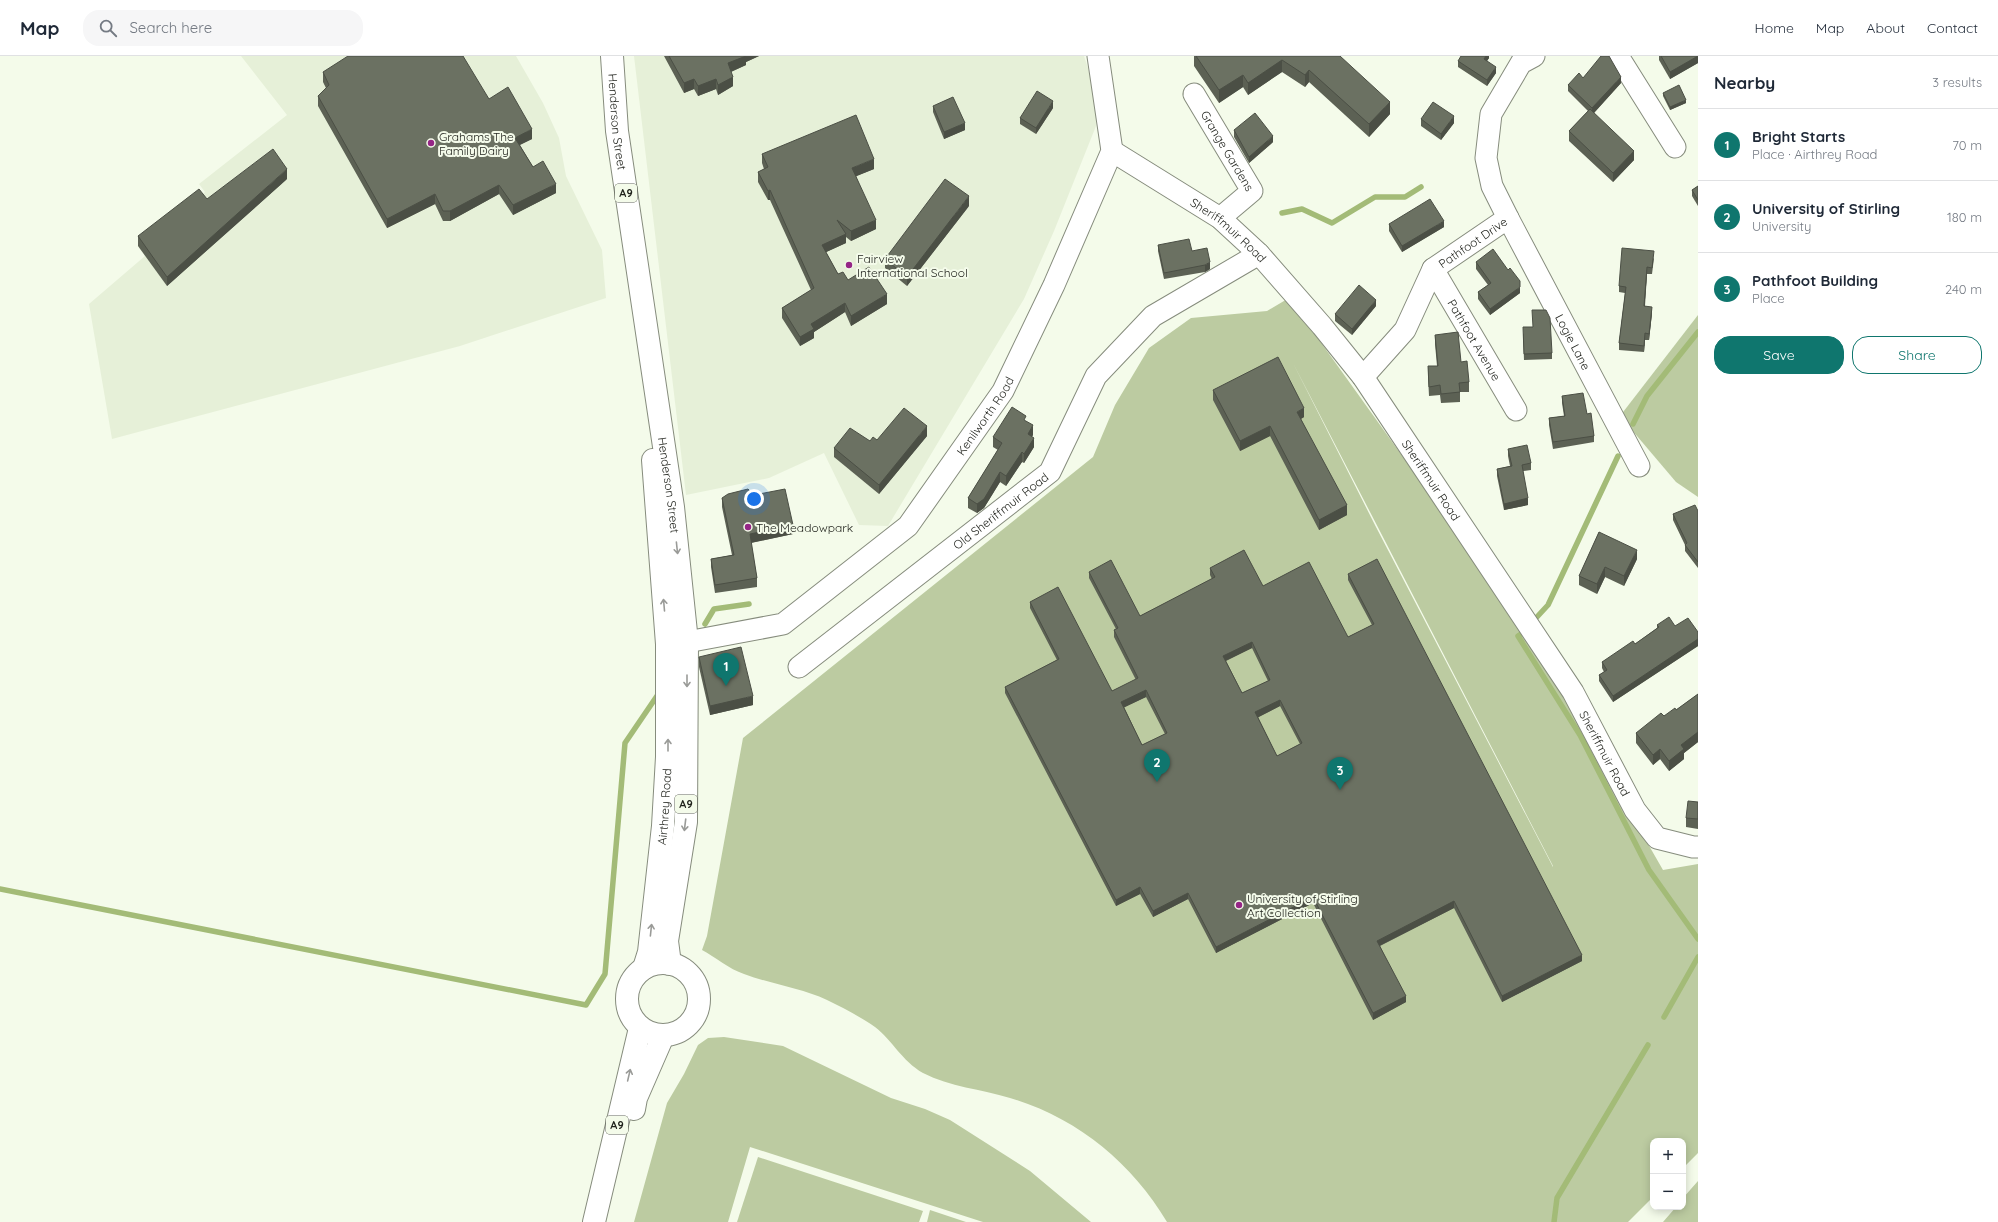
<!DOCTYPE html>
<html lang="en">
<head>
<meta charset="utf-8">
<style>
	body { margin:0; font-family:Quicksand,sans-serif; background:#f6f6f7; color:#1f2937 }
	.controls { position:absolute; right:12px; bottom:12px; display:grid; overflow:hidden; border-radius:8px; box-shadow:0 2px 10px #0003 }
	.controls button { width:36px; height:36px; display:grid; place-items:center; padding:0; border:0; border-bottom:1px solid #e0e1e3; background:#fff; color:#1f2937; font:20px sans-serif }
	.you { position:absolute; left:754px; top:443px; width:14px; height:14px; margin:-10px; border:3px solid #fff; border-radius:50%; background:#1a73e8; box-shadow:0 0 0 6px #1a73e833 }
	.badge { display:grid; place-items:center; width:26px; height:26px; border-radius:50%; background:#0f766e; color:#fff; font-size:13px; font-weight:700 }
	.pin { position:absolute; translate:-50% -33px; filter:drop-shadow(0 1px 2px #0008) }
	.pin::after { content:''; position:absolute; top:21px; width:14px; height:12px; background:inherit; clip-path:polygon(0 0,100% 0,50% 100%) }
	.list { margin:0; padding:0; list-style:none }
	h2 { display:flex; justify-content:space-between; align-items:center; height:52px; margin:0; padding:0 16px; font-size:17px }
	h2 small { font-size:13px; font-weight:400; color:#747a83 }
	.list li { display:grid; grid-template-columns:26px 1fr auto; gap:12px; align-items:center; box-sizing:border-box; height:72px; padding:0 16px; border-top:1px solid #e0e1e3 }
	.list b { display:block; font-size:15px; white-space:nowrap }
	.list p { margin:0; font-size:13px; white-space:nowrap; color:#747a83 }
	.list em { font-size:13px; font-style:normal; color:#747a83 }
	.actions { display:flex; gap:8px; padding:12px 16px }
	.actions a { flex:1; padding:9px 0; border:1px solid #0f766e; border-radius:16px; text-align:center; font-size:14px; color:#0f766e }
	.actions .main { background:#0f766e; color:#fff }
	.icon { flex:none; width:22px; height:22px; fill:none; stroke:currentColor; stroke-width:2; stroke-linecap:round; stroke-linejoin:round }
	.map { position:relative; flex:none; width:1698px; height:1166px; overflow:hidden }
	header { display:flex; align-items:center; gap:24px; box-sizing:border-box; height:56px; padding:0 20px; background:#fff; border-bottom:1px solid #e0e1e3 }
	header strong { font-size:19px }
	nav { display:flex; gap:22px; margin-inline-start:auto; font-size:14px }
	.search { width:280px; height:36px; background:#f6f6f7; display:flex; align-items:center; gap:10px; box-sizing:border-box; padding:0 14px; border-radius:16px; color:#747a83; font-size:15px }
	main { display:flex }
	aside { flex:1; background:#fff }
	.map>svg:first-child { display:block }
	.built { fill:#e6f0d8 }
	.green { fill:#bccba1; fill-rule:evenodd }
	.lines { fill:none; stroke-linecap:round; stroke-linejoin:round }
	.stream { stroke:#a3bb77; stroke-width:5.5 }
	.street-casing { stroke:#868c7d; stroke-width:23 }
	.primary-casing { stroke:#868c7d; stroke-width:24 }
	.street { stroke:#fff; stroke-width:21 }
	.primary { stroke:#fff; stroke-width:22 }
	.wall { fill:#5c6154; fill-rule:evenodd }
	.shaded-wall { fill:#4b4f45 }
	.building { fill:#6b7162; stroke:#4b4f45; fill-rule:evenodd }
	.oneway { stroke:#9a9b98 }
	.poi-dot { fill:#952586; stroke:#f4fbea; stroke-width:1.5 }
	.labels { text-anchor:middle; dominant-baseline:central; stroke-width:4; stroke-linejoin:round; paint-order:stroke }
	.shield { fill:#f4fbea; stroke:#5e6258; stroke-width:1 }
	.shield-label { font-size:11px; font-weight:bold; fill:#1e201a }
	.street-label { font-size:12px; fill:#1e201a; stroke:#f4fbea }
	.poi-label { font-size:12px; fill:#1e201a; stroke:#f4fbea; text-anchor:start }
</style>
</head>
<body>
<header>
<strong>Map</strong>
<div class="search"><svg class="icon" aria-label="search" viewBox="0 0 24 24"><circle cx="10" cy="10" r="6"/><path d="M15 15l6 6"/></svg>Search here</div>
<nav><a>Home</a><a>Map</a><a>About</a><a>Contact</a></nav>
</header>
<main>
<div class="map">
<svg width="1698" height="1166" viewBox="0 0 1698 1166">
	<rect width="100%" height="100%" fill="#f4fbea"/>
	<g class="built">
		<polygon points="241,0 516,0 543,47 559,82 566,120 602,194 606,242 460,290 112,383 89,248 145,200 138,190 205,136 199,128 287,59"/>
		<polygon points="634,0 1084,0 1088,12 1096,51 1096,70 1054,175 1024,243 888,470 859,469 824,397 769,422 686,439"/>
	</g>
	<g class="green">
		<path d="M1289,242L1517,560L1663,814L1698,808V1097L1683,1112V1085H1653V1141L1628,1166H1167C1131,1106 1077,1062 1010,1042C981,1033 950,1031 923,1017C902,1005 892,984 875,971C862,962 842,951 827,944C801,932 771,928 744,918C729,913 715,901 702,894L707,880L743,682L1093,401L1115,349L1149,292L1191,262L1267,255ZM1293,307L1553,810V811L1376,471Z"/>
		<polygon points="1698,259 1698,441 1676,426 1620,360"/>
		<polygon points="724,981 783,990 891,1042 925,1053 950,1064 1030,1115 1091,1166 983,1166 750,1091 728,1166 634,1166 667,1047 684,1018 698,989 708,982"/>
		<polygon points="758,1101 923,1155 919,1166 737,1166"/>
		<polygon points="1698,1125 1698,1166 1663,1166 1676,1151 1683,1151 1683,1142"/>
		<polygon points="930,1154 966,1166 927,1166"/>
	</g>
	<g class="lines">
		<g class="stream">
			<polyline points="1282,157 1302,153 1332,167 1375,141 1405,141 1421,131"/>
			<polyline points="1633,368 1647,340 1698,276"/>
			<polyline points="1536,562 1548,549 1618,400"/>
			<polyline points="705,568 714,553 749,548"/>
			<polyline points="1521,578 1518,580 1580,679 1649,814 1698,883"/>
			<polyline points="0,833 586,949 605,918 625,687 659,637"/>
			<polyline points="1664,961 1698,901"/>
			<polyline points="1554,1166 1557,1142 1648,989"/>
		</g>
		<defs>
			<g id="street">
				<polyline points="1618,0 1675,91"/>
				<path id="s1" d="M1194,38L1252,135L1220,162"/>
				<path id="s2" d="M1112,95L1220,162L1259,198L1322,270L1363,321L1573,636L1635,754L1657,782L1693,791H1698"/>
				<path id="s3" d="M1508,162L1639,410"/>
				<path id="s4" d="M1433,213L1516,354"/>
				<path id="s5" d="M1363,321L1405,274L1433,213L1508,162L1492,130L1486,102L1491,58L1521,7L1534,0"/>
				<path id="s6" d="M670,588L687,586L783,568L908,470L1003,335L1054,229L1112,95L1098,0"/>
				<path id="s7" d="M799,611L1050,416L1096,320L1153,260L1259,198"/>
			</g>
			<g id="primary">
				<path id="s8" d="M612,0L617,75L673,451L687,586L686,766L667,885L670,908"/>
				<circle cx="663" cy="943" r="36"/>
				<path id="s9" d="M644,912L649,896L663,770L667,701V588L653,404"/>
				<polyline points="634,1053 636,1042 663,980"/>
				<polyline points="594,1166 640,972"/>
			</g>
		</defs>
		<use href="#street" class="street-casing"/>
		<use href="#primary" class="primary-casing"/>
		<use href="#street" class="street"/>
		<use href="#primary" class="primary"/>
	</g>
	<g class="wall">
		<polygon points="664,0 759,0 746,6 746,9 731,16 733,30 718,39 716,33 698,40 694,33 684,37"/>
		<polygon points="1194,0 1340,0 1390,58 1369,81 1309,26 1305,31 1282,16 1248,39 1243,31 1219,47 1194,10"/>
		<polygon points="1489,0 1489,2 1487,5 1496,17 1487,30 1458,11 1458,5"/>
		<polygon points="1659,0 1698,0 1698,7 1670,23 1659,4"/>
		<polygon points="323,16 489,43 532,83 520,89 533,111 556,137 513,159 499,138 450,165 443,165 435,148 387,172 318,50 318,40 326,32 323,26"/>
		<polygon points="1583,22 1621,27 1594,57 1634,104 1613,126 1569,85 1569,75 1588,55 1568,35 1568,29"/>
		<polygon points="1663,37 1686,47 1670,54 1663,40"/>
		<polygon points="933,50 965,74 944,83 933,56"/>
		<polygon points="1053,52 1036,78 1020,68 1020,62"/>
		<polygon points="1421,63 1454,67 1441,84 1421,70"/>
		<polygon points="1234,74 1273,86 1249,107 1234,81"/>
		<polygon points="762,98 874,113 856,120 876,173 851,185 846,181 846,187 826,196 838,218 887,248 851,270 845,256 814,276 814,282 800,290 782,262 782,252 811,234 770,144 768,144 758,126 758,116 764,113 762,107"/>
		<polygon points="287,123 167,230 138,190 138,180"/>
		<polygon points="1698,130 1698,150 1692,140 1692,134"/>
		<polygon points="969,150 907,230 885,212 885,203"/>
		<polygon points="1389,168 1444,171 1402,196 1389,175"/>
		<polygon points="1158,189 1192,195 1210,213 1205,216 1164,223 1158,195"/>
		<polygon points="1654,202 1652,218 1647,218 1645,250 1652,257 1649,284 1645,284 1644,296 1619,294 1619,287 1625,237 1619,236 1619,230"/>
		<polygon points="1476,206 1520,237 1490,259 1478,243 1478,236 1488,229 1476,213"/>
		<polygon points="1376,250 1352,279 1335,265 1335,258"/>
		<polygon points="1532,271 1552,297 1552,303 1524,304 1523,278"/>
		<polygon points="1435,279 1461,306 1469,326 1469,336 1460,336 1460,346 1441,347 1440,339 1429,340 1428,320 1428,310 1437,310 1435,288"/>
		<polygon points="1213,334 1304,361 1301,363 1347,459 1319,474 1270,380 1240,395 1213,344"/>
		<polygon points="1562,340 1587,358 1594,380 1594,386 1553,393 1549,369 1549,362 1564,360 1562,347"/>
		<polygon points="1026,365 1033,379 1032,380 1034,391 1024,407 1022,406 1006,430 1000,426 984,452 977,457 968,452 968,442 998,394 993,391 993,381"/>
		<polygon points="927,380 879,438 834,401 834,392 877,384"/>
		<polygon points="1508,393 1531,407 1531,414 1523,415 1528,449 1504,454 1497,420 1497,413 1510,410 1508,400"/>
		<polygon points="722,442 793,478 751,487 757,522 757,531 715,537 711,511 711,503 732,499 722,451"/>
		<polygon points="1698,455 1698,512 1685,495 1685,489 1673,464 1673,458"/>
		<polygon points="1599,476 1637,503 1624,530 1605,521 1597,538 1579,529 1579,520"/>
		<path d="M1210,512L1263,530L1348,581L1372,569L1348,524V518L1582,905L1502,946L1454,852L1380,890L1406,946L1373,964L1313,847L1216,897L1188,843L1153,861L1140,838L1116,850L1005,637V631L1057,604L1030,552V546L1112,635L1136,624L1114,581V574L1116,573L1089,522V516L1140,560L1212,523L1210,519ZM1252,592L1268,625L1242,637L1226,605ZM1146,641L1165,678L1142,689L1124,651ZM1280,650L1300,688L1277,700L1258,661Z"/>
		<polygon points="1657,569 1675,570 1698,576 1698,590 1613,646 1599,625 1599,619 1604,616 1602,612 1602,606 1635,588 1657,572"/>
		<polygon points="699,601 753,649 710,659 699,611"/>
		<polygon points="1698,638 1698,686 1684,697 1684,703 1669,715 1660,703 1653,709 1636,687 1636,677 1664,660 1676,654"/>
		<polygon points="1698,746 1698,773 1686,771 1686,762"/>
	</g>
	<g class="shaded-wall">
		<polygon points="745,0 759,0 746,6 746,9 728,17 728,7"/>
		<polygon points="1486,0 1489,0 1489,2 1484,9 1484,3"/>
		<polygon points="1698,0 1698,7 1670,23 1670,16"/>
		<polygon points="1282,4 1282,16 1248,39 1248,27"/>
		<polygon points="1496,11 1496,17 1487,30 1487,24"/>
		<polygon points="1309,14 1309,26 1305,31 1305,19"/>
		<polygon points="1243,19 1243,31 1219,47 1219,34"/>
		<polygon points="733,21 733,30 718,39 718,29"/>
		<polygon points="1621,21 1621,27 1592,59 1592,52"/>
		<polygon points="694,23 694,33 684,37 684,27"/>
		<polygon points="716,23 716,33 698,40 698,30"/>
		<polygon points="1686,44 1686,47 1670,54 1670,51"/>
		<polygon points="1053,45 1053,52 1036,78 1036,72"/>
		<polygon points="1390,46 1390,58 1369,81 1369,68"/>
		<polygon points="1454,60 1454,67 1441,84 1441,78"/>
		<polygon points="965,67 965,74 944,83 944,76"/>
		<polygon points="532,73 532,83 515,91 515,82"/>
		<polygon points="1273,80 1273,86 1249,107 1249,101"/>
		<polygon points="1634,95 1634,104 1613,126 1613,117"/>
		<polygon points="874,103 874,113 852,122 852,112"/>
		<polygon points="287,113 287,123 167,230 167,221"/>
		<polygon points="556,128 556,137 513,159 513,149"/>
		<polygon points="499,129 499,138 450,165 450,155"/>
		<polygon points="770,134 770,144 768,144 768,135"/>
		<polygon points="435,138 435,148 387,172 387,163"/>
		<polygon points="969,140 969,150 907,230 907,221"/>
		<polygon points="876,164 876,173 851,185 851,175"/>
		<polygon points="1444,165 1444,171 1402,196 1402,190"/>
		<polygon points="846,178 846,187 822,198 822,189"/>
		<polygon points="1210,206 1210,213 1205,216 1205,209"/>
		<polygon points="1647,211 1647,218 1644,256 1644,250"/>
		<polygon points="1520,231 1520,237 1490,259 1490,253"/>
		<polygon points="887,238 887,248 851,270 851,260"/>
		<polygon points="1376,244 1376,250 1352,279 1352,273"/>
		<polygon points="845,247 845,256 814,276 814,282 800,290 800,281 811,268"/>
		<polygon points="1652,251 1652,257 1649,284 1649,278"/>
		<polygon points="1645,277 1645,284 1644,296 1644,290"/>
		<polygon points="1304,352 1304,361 1297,365 1297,356"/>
		<polygon points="1033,369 1033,379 1028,387 1028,378"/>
		<polygon points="927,370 927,380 879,438 879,429"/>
		<polygon points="1270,370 1270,380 1240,395 1240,385"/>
		<polygon points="1034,382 1034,391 1024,407 1024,398"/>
		<polygon points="1022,396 1022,406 1006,430 1006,420"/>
		<polygon points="1000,416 1000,426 984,452 977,457 977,448"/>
		<polygon points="1528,442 1528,449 1504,454 1504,448"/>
		<polygon points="1347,449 1347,459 1319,474 1319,464"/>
		<polygon points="793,469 793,478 750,487 750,478"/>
		<polygon points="1637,494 1637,503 1624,530 1624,520"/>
		<polygon points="1605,511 1605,521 1597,538 1597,528"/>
		<polygon points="1698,583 1698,590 1613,646 1613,640"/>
		<polygon points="1252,586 1252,592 1223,606 1223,600"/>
		<polygon points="1146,634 1146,641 1121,653 1121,646"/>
		<polygon points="753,640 753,649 710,659 710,650"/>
		<polygon points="1280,644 1280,650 1255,663 1255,656"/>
		<polygon points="1698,676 1698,686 1684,697 1684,703 1669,715 1669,705 1681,689"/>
		<polygon points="1660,693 1660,703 1653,709 1653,699"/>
		<polygon points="1140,831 1140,838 1116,850 1116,844"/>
		<polygon points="1188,837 1188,843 1153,861 1153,855"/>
		<polygon points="1313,841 1313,847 1216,897 1216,891"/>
		<polygon points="1454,845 1454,852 1377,891 1377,885"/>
		<polygon points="1582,899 1582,905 1502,946 1502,940"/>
		<polygon points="1406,940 1406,946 1373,964 1373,957"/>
	</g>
	<g class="building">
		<polygon points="348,0 463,0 489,43 508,31 532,73 515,82 533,111 543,105 556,128 513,149 499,129 450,155 443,155 435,138 387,163 318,40 329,29 323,16"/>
		<polygon points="669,0 746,0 728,7 733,21 718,29 716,23 698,30 694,23 684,27"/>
		<polygon points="1196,0 1340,0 1390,46 1369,68 1309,14 1305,19 1282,4 1248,27 1243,19 1219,34"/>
		<polygon points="1461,0 1486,0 1484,3 1496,11 1487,24 1458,5"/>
		<polygon points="1601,0 1609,0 1621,21 1592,52 1568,29 1579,17 1583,22"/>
		<polygon points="1661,0 1698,0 1670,16"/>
		<polygon points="1679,29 1686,44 1670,51 1663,37"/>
		<polygon points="1037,35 1053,45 1036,72 1020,62"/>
		<polygon points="953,41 965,67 944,76 933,50"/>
		<polygon points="1433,46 1454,60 1441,78 1421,63"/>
		<polygon points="1590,53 1634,95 1613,117 1569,75"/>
		<polygon points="1255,57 1273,80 1249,101 1234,74"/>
		<polygon points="856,59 874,103 852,112 876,164 851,175 837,164 846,178 822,189 838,218 843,216 848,224 869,211 887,238 851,260 845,247 811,268 814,273 800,281 782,252 814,232 770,134 768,135 758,116 768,111 762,98"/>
		<polygon points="273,93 287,113 167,221 138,180 199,133 207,143"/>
		<polygon points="945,123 969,140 907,221 885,203"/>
		<polygon points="1698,130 1698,144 1692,134"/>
		<polygon points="1430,143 1444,165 1402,190 1389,168"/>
		<polygon points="1189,183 1192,195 1207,192 1210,206 1205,209 1164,217 1158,189"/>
		<polygon points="1622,192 1654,195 1652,212 1647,211 1644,250 1652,251 1649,278 1645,277 1644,290 1619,287 1626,231 1619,230"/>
		<polygon points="1493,193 1508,214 1510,212 1520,225 1520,231 1490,253 1478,236 1491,227 1476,206"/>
		<polygon points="1359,229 1376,244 1352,273 1335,258"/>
		<polygon points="1532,254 1546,254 1550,262 1552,297 1524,298 1523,271 1533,271"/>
		<polygon points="1458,276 1461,306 1467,305 1469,326 1459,327 1460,336 1441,338 1440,329 1429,331 1428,310 1438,310 1435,279"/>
		<polygon points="1278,301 1304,352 1297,356 1347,449 1319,464 1270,370 1240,385 1213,334"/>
		<polygon points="1583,337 1587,358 1591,357 1594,380 1553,386 1549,362 1565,360 1562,340"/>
		<polygon points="1012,351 1026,360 1024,364 1033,369 1028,378 1034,382 1024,398 1022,396 1006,420 1000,416 984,443 977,448 968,442 1002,387 993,381"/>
		<polygon points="904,352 927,370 879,429 834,392 850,372 870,385 873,381 877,384"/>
		<polygon points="1527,389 1531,407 1522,409 1528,442 1504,448 1497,413 1512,410 1508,393"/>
		<polygon points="748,433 754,439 785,433 793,469 750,478 757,522 715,529 711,503 734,499 722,442 728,438"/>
		<polygon points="1695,449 1698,455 1698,506 1685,489 1687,487 1673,458"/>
		<polygon points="1599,476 1637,494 1624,520 1605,511 1597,528 1579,520"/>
		<path d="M1244,494L1263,530L1309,506L1348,581L1374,568L1348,518L1377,503L1582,899L1502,940L1454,845L1377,885L1406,940L1373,957L1313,841L1216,891L1188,837L1153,855L1140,831L1116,844L1005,631L1059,603L1030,546L1058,531L1112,635L1138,622L1114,574L1118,572L1089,516L1111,504L1140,560L1215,521L1210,512ZM1252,586L1270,624L1242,637L1223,600ZM1146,634L1167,677L1142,689L1121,646ZM1280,644L1302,687L1277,700L1255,656Z"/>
		<polygon points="1669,561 1675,570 1688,562 1698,576 1698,583 1613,640 1599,619 1607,614 1602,606 1633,585 1635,588 1659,571 1657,569"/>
		<polygon points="741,591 753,640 710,650 699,601"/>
		<polygon points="1698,638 1698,676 1681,689 1684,693 1669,705 1660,693 1653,699 1636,677 1661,657 1664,660 1675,652 1676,654"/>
		<polygon points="1688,745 1698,746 1698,763 1686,762"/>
	</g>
	<defs><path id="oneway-shaft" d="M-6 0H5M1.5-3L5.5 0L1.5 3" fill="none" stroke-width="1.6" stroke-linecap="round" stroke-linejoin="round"/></defs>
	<g class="oneway">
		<use href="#oneway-shaft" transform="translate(677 492) rotate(84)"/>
		<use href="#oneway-shaft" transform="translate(664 549) rotate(-95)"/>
		<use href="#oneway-shaft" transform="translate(687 625) rotate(90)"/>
		<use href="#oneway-shaft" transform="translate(668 689) rotate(-90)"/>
		<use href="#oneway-shaft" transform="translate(685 769) rotate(97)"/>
		<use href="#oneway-shaft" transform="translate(651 874) rotate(-84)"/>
		<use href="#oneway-shaft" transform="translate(629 1019) rotate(-77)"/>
	</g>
	<g class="poi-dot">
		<circle cx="431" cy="87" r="4"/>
		<circle cx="849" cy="209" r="4"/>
		<circle cx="748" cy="471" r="4"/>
		<circle cx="1239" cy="849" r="4"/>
	</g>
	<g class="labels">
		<g class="shield">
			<rect x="615" y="128" width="22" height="18" rx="3"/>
			<rect x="675" y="739" width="22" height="18" rx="3"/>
			<rect x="606" y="1060" width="22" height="18" rx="3"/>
		</g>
		<g class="shield-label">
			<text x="626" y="137">A9</text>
			<text x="686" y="748">A9</text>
			<text x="617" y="1069">A9</text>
		</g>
		<g class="street-label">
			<text stroke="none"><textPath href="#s8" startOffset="66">Henderson Street</textPath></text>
			<text stroke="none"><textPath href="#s1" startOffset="66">Grange Gardens</textPath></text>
			<text stroke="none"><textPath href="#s2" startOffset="141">Sheriffmuir Road</textPath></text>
			<text stroke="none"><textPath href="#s5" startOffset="178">Pathfoot Drive</textPath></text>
			<text stroke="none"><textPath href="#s4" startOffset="82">Pathfoot Avenue</textPath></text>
			<text stroke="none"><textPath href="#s3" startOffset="140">Logie Lane</textPath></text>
			<text stroke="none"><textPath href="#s6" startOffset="408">Kenilworth Road</textPath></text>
			<text stroke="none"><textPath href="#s2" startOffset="465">Sheriffmuir Road</textPath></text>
			<text stroke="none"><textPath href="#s8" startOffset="433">Henderson Street</textPath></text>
			<text stroke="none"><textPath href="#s7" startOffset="255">Old Sheriffmuir Road</textPath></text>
			<text stroke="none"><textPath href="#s2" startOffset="789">Sheriffmuir Road</textPath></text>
			<text stroke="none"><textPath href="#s9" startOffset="163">Airthrey Road</textPath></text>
		</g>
		<g class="poi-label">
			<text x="439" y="80">Grahams The<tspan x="439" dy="14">Family Dairy</tspan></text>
			<text x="857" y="202">Fairview<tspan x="857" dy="14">International School</tspan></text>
			<text x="756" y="471">The Meadowpark</text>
			<text x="1247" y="842">University of Stirling<tspan x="1247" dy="14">Art Collection</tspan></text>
		</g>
	</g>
</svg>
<div class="controls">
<button>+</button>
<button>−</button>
</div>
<div class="you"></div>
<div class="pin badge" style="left:726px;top:630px">1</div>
<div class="pin badge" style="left:1157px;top:726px">2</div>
<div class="pin badge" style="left:1340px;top:734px">3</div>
</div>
<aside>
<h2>Nearby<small>3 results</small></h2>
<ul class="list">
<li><span class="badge">1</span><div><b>Bright Starts</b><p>Place · Airthrey Road</p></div><em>70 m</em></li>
<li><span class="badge">2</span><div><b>University of Stirling</b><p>University</p></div><em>180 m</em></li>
<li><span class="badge">3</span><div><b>Pathfoot Building</b><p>Place</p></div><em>240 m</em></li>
</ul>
<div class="actions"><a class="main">Save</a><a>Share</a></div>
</aside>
</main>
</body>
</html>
